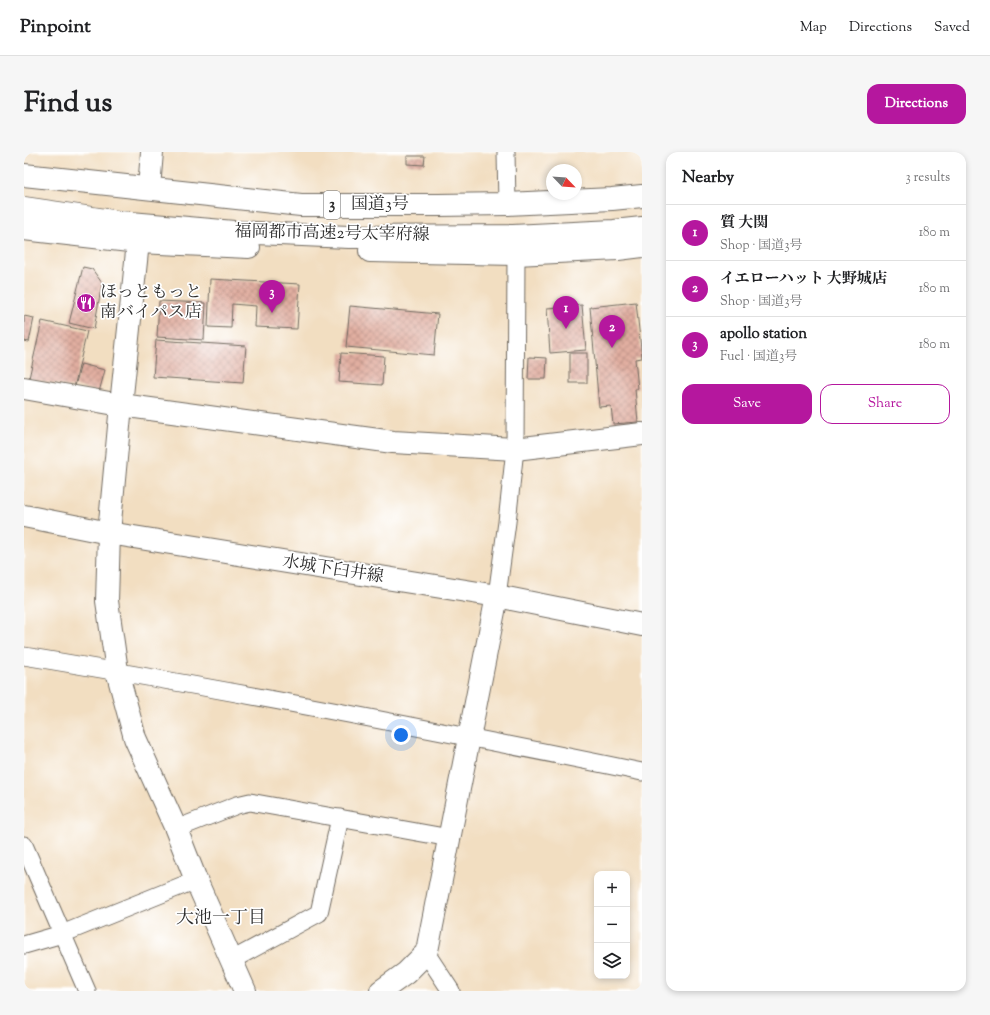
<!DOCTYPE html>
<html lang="en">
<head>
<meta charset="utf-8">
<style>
	body { margin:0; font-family:"Sorts Mill Goudy","Noto Serif JP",serif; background:#f6f6f6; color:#202124 }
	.controls { position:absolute; right:12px; bottom:12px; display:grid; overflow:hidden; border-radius:8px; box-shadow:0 2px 6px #0003 }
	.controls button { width:36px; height:36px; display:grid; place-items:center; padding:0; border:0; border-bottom:1px solid #e0e0e0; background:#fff; color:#202124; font:20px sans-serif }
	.compass { position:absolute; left:522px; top:12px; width:36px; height:36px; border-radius:50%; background:#fff; box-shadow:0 2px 6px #0003; rotate:115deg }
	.you { position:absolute; left:377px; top:583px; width:14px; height:14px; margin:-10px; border:3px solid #fff; border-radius:50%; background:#1a73e8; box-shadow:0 0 0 6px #1a73e833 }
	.badge { display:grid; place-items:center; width:26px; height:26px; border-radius:50%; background:#b5179e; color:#fff; font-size:13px; font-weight:700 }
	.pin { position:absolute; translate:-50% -33px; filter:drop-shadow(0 1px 2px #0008) }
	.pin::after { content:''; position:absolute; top:21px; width:14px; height:12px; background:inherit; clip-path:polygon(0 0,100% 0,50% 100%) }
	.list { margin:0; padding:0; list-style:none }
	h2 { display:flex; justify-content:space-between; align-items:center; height:52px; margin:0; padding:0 16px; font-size:17px }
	h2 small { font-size:13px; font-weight:400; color:#757577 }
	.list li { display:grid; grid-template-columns:26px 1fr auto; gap:12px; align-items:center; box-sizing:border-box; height:56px; padding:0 16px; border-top:1px solid #e0e0e0 }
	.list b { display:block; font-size:15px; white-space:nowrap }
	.list p { margin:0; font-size:13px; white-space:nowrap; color:#757577 }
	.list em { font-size:13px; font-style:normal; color:#757577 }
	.actions { display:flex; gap:8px; padding:12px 16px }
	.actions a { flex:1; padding:9px 0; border:1px solid #b5179e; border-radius:12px; text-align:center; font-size:14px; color:#b5179e }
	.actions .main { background:#b5179e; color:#fff }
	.icon { flex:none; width:22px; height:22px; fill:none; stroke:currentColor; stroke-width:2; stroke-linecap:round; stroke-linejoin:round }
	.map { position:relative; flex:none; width:618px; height:839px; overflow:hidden; border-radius:12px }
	header { display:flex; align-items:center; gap:24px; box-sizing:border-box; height:56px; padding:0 20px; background:#fff; border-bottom:1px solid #e0e0e0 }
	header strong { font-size:19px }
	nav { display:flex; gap:22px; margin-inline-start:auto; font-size:14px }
	.intro { display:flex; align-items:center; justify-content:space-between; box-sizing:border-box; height:96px; padding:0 24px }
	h1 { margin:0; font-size:28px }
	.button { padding:10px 18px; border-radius:12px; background:#b5179e; color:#fff; font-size:14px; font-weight:700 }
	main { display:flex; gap:24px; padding:0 24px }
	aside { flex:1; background:#fff; border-radius:12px; box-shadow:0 2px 6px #0003 }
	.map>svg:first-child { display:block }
	.building { fill:url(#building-cross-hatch) }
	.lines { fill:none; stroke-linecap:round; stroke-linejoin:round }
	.street-casing { stroke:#716a60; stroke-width:19 }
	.secondary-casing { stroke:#716a60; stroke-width:24 }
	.highway-casing { stroke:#716a60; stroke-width:24 }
	.street { stroke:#fff; stroke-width:17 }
	.secondary { stroke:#fff; stroke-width:22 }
	.highway { stroke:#fff; stroke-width:22 }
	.labels { text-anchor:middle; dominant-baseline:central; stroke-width:3.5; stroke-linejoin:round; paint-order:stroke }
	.shield { fill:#fff; stroke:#6b6b6b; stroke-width:1 }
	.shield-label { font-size:16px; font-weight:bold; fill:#2b2b2b }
	.street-label { font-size:17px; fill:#2b2b2b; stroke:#fff }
	.poi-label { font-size:17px; fill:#2b2b2b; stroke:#fff; text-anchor:start }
	.neighbourhood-label { font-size:18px; fill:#2b2b2b; stroke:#fff }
</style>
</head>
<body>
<header>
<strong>Pinpoint</strong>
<nav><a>Map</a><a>Directions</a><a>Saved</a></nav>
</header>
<div class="intro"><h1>Find us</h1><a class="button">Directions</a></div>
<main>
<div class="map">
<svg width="618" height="839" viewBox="0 0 618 839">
	<defs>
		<pattern id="building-cross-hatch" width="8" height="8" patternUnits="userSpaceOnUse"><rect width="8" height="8" fill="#e1aea0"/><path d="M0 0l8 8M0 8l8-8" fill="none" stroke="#b78e83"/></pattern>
	</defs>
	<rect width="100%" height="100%" fill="#fff"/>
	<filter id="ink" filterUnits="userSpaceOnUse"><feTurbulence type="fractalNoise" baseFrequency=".025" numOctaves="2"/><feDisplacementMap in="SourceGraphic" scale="8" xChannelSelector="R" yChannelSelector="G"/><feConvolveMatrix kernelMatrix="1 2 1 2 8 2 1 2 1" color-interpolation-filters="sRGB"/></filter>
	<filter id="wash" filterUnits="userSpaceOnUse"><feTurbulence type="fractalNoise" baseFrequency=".012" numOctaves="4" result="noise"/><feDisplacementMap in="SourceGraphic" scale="16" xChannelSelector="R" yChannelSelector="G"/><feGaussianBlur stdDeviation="0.9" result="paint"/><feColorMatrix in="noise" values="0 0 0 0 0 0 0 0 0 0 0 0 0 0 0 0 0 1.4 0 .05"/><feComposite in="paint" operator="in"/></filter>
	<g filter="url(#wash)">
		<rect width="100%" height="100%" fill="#f2dec1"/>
		<g id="blocks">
			<g class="building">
				<polygon points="383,4 401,4 400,13 383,12"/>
				<polygon points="59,115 68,117 78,131 70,177 45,171"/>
				<polygon points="186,127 276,132 273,177 231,175 232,154 208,152 207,176 184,175"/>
				<polygon points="135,149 182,151 180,188 133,185"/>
				<polygon points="612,150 618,206 611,207 614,237 611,237 614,270 589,272 587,254 575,255 566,155"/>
				<polygon points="558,153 562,198 526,201 523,156"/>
				<polygon points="326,154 414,162 410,203 322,195"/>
				<polygon points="0,164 10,166 5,190 0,189"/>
				<polygon points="18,169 63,179 50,236 5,226"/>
				<polygon points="132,188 222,194 219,231 129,225"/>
				<polygon points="317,201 360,204 358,233 315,230"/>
				<rect x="546" y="201" width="17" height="30"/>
				<polygon points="505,205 523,206 522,227 504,227"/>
				<polygon points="57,212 81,218 75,240 51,234"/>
			</g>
		</g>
	</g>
	<g filter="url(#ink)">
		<use href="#blocks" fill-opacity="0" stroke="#716a60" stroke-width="1"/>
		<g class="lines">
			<defs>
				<g id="street">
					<polyline points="482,0 483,52"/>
					<polyline points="473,444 483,370 491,297 492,102"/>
					<path d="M0,504C207,538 413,578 618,620"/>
					<polyline points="152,677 213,653 226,650 426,686"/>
					<polyline points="0,693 63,839"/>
					<polyline points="0,793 38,782 172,728"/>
					<polyline points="402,801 427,839"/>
					<polyline points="208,808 295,761 316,666"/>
				</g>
				<g id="secondary">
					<polyline points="125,36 128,0"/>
					<polyline points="114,90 97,253 85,381 83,449 93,519 111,586 152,677 172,728 221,839"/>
					<polyline points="0,236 97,253 369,290 491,297 618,282"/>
					<polyline points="0,364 85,381 473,444 618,473"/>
					<polyline points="357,839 382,821 402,801 404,794 473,444"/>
				</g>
				<g id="highway">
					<polyline points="0,23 277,53 414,53 483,52 588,47 618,44"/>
					<polyline points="0,56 95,70 210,80 325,85 489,84 590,79 618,76"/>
					<polyline points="0,77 114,90 225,95"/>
					<polyline points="346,99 492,102 594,97 618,94"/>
				</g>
			</defs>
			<use href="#street" class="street-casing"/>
			<use href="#secondary" class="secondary-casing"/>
			<use href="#highway" class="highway-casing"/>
			<use href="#street" class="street"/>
			<use href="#secondary" class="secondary"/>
			<use href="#highway" class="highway"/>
		</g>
	</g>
	<defs>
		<symbol id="restaurant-disc" viewBox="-11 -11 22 22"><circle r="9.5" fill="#b5179e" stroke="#fff"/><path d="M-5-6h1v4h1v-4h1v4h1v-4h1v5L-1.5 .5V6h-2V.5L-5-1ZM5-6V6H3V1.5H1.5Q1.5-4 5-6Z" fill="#fff"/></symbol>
	</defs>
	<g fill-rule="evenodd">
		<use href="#restaurant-disc" x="51" y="140" width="22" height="22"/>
	</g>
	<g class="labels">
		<rect class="shield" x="300" y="39" width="16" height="28" rx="3"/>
		<g class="shield-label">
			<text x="308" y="53">3</text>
		</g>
		<g class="street-label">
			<text x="356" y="53">国道3号</text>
			<text transform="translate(308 82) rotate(1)">福岡都市高速2号太宰府線</text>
			<text transform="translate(309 418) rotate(9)">水城下臼井線</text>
		</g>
		<g class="poi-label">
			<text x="76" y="141">ほっともっと<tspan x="76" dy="20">南バイパス店</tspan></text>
		</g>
		<g class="neighbourhood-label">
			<text x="197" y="767">大池一丁目</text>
		</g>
	</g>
</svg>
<div class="controls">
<button>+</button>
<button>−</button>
<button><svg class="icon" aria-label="layers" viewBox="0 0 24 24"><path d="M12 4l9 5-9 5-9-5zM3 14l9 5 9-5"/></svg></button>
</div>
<svg class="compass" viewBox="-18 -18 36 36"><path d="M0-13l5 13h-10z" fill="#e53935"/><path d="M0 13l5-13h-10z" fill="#757577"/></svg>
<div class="you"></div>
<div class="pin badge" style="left:542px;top:177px">1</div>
<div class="pin badge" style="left:588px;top:196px">2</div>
<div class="pin badge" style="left:248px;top:161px">3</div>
</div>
<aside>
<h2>Nearby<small>3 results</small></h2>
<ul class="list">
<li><span class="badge">1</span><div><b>質 大関</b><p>Shop · 国道3号</p></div><em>180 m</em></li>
<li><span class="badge">2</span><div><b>イエローハット 大野城店</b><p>Shop · 国道3号</p></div><em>180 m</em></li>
<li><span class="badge">3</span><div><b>apollo station</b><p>Fuel · 国道3号</p></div><em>180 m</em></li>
</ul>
<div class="actions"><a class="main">Save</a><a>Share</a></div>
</aside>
</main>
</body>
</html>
